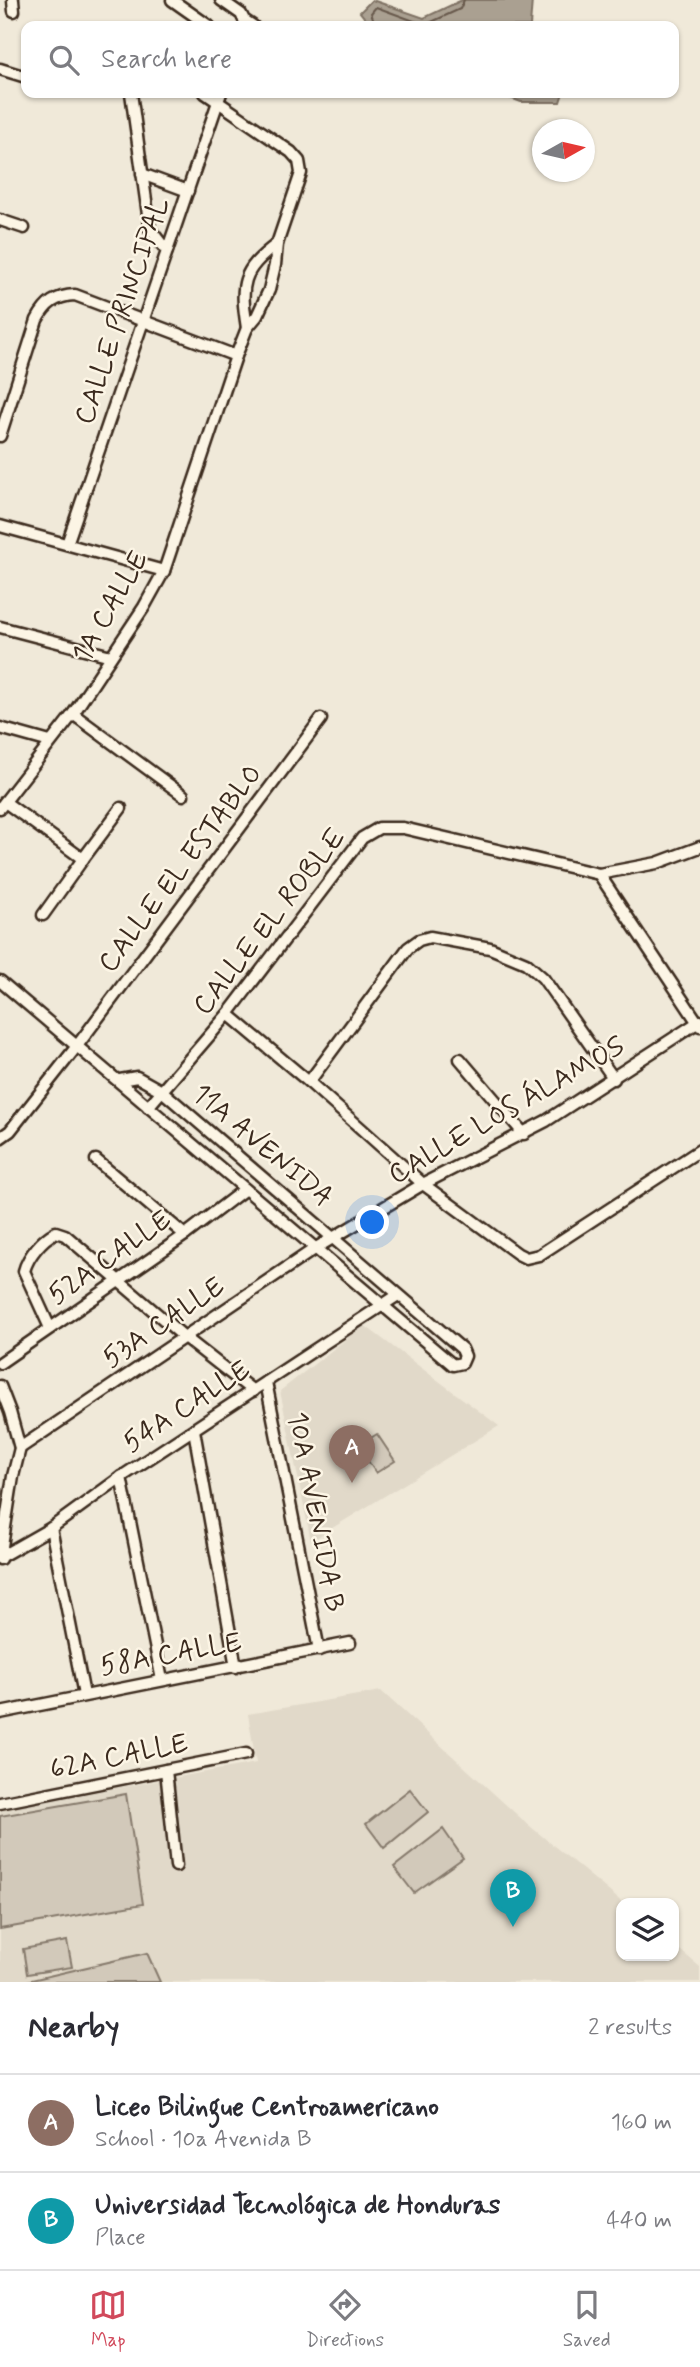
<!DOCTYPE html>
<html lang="en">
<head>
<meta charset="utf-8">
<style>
	body { margin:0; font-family:Mynerve,sans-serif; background:#f7f7f7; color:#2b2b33 }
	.controls { position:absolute; right:21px; bottom:21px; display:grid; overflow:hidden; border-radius:14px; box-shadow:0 2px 5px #0004 }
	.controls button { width:63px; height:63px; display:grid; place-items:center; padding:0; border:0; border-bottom:2px solid #e1e1e2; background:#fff; color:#2b2b33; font:35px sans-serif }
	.compass { position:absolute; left:532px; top:119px; width:63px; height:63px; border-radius:50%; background:#fff; box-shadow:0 2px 5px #0004; rotate:82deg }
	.you { position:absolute; left:373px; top:1223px; width:24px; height:24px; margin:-18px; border:5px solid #fff; border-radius:50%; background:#1a73e8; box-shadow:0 0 0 10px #1a73e833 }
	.badge { display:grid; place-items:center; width:46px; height:46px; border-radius:50%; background:#d1495b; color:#fff; font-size:23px; font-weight:700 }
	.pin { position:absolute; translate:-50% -58px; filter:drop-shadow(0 2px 4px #0008) }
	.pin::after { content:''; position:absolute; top:37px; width:24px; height:21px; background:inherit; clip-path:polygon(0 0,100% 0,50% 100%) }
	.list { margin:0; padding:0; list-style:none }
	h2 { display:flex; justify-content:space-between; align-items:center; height:91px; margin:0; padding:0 28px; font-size:30px }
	h2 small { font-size:23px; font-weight:400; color:#7c7c81 }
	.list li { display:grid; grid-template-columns:46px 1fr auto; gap:21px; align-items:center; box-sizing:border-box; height:98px; padding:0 28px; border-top:2px solid #e1e1e2 }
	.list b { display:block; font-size:26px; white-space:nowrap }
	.list p { margin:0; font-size:23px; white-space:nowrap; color:#7c7c81 }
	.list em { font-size:23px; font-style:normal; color:#7c7c81 }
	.icon { flex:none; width:38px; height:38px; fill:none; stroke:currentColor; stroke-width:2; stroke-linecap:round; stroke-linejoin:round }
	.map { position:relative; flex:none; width:700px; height:1982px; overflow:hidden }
	.search { position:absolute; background:#fff; box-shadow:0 2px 5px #0004; left:21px; right:21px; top:21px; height:77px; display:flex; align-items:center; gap:18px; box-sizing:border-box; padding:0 24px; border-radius:14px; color:#7c7c81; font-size:26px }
	.sheet { height:287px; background:#fff }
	nav { display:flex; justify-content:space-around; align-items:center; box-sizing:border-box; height:98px; border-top:2px solid #e1e1e2; background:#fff; font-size:19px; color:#7c7c81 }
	nav a { display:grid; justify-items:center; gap:4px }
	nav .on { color:#d1495b }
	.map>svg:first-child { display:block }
	.built { fill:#e1d9c9 }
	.green { fill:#d2c9ba; stroke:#867a6c; stroke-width:2 }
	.water { fill:#aaa091; stroke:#7e7163; stroke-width:2 }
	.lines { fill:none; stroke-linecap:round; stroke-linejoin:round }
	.shore { stroke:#67594c; stroke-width:2 }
	.minor-casing { stroke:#3b2a1e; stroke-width:15 }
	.minor { stroke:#fcf5e5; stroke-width:10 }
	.labels { text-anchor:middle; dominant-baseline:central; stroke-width:5; stroke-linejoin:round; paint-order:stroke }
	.street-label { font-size:28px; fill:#3b2a1e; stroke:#fcf5e5 }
</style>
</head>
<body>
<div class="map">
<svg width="700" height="1982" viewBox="0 0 700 1982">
	<rect width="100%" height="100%" fill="#f0e9d9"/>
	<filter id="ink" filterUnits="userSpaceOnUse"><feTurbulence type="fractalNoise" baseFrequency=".0143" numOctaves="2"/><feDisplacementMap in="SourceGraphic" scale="14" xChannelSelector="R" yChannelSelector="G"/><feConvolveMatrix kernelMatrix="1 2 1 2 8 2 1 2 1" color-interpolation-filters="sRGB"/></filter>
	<g filter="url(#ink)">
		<g class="built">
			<polygon points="364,1325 499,1426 311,1541 280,1391"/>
			<polygon points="381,1691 525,1822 623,1903 621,1903 621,1956 674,1956 674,1945 700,1967 700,1982 0,1982 0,1809 256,1763 248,1714"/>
		</g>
		<g class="green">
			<polygon points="377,1434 395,1461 376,1473 358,1446"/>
			<polygon points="410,1789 428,1812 384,1848 366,1824"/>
			<polygon points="126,1794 143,1904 0,1929 0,1816"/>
			<polygon points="443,1829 463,1858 414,1893 394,1867"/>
			<polygon points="67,1941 72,1967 27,1974 23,1949"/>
			<polygon points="147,1953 160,1982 23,1982"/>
		</g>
		<g class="water">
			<polygon points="372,0 424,18 462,0 532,0 530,26 371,26 360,12"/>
			<polygon points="497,93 563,93 560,102 521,102"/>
		</g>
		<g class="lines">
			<polyline class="shore" points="376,26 371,13 376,7 425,25 460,9 464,0"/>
			<defs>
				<g id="minor">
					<polyline points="13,0 14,11"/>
					<polyline points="172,0 209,26"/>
					<polyline points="221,0 241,14 244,20 253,26"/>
					<polyline points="0,69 26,77"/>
					<polyline points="131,93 150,229 167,251"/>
					<polyline points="142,174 188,191"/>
					<polyline points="0,220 24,228"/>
					<path d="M247,328C240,284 241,271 277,244"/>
					<path d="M0,436L37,320C46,303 56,296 75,295L236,356"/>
					<polyline points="0,526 164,571"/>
					<polyline points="67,544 221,93"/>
					<polyline points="0,627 111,656"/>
					<polyline points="73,714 183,795"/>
					<polyline points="0,728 50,742"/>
					<polyline points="5,802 83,859 121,808"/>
					<polyline points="0,808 73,714 144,607 164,571 236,356 247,328 257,316 269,290 275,265 277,244 301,173 299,161 291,152 205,93"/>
					<polyline points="599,874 700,1026"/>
					<polyline points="43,915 83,859"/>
					<polyline points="0,981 453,1365 462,1363 465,1356 462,1349 162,1091 137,1077 120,1080"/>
					<polyline points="228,1014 309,1082 423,1184 518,1254 526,1258 539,1255 700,1150"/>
					<polyline points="460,1059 524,1134"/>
					<polyline points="309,1082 408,948 419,940 430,937 490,948 526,963 543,978 614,1079"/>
					<polyline points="148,1107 228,1014 362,838 379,828 403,828 599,874 657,863 700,847"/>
					<polyline points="0,1138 10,1131 77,1046 321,719"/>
					<polyline points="96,1160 185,1235"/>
					<path d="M50,1328L24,1271C28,1256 42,1239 56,1232L65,1235L183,1336L253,1391"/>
					<polyline points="0,1363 185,1235 245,1189"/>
					<polyline points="266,1382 319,1650"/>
					<polyline points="0,1386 10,1412 20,1448 13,1476 0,1559"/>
					<polyline points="194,1430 236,1667"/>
					<polyline points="20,1448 316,1248 423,1184 546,1121 700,1021"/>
					<polyline points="121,1477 162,1680"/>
					<polyline points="51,1528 84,1695"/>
					<polyline points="0,1557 51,1528 121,1477 398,1295"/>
					<polyline points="0,1713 350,1643"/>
					<polyline points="166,1770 176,1866"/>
					<polyline points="0,1803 246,1754"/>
				</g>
			</defs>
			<use href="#minor" class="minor-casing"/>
			<use href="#minor" class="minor"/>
		</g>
	</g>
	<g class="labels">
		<g class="street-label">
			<text transform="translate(123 311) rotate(-71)">CALLE PRINCIPAL</text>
			<text transform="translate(111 607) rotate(-60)">1A CALLE</text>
			<text transform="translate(181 869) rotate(-53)">CALLE EL ESTABLO</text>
			<text transform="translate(270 922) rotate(-52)">CALLE EL ROBLE</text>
			<text transform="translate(507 1111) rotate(-30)">CALLE LOS ÁLAMOS</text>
			<text transform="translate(262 1146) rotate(40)">11A AVENIDA</text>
			<text transform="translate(110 1258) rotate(-35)">52A CALLE</text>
			<text transform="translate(164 1323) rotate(-34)">53A CALLE</text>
			<text transform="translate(187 1407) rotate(-33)">54A CALLE</text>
			<text transform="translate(315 1512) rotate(79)">10A AVENIDA B</text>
			<text transform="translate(171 1655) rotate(-10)">58A CALLE</text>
			<text transform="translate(119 1757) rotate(-11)">62A CALLE</text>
		</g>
	</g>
</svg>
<div class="controls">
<button><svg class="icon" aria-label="layers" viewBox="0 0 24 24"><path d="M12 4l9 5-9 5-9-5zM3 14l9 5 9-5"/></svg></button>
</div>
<svg class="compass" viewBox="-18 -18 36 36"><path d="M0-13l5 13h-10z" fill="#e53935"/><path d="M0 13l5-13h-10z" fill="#7c7c81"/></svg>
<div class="you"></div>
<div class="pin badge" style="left:352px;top:1483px;background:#8d6e63">A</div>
<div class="pin badge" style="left:513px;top:1927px;background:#0f9aa8">B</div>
<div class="search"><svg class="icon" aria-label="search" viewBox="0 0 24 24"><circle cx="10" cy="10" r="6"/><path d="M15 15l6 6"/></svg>Search here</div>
</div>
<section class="sheet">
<h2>Nearby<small>2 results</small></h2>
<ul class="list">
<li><span class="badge" style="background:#8d6e63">A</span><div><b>Liceo Bilingue Centroamericano</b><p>School · 10a Avenida B</p></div><em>160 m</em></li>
<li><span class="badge" style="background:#0f9aa8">B</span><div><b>Universidad Tecnológica de Honduras</b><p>Place</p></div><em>440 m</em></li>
</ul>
</section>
<nav>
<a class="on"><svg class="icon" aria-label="map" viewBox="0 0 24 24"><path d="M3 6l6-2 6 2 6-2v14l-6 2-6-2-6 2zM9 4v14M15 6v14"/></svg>Map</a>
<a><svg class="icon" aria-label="directions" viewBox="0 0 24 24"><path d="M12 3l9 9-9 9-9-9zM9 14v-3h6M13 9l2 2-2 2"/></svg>Directions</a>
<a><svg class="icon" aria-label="saved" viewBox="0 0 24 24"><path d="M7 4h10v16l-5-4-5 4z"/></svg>Saved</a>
</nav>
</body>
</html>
